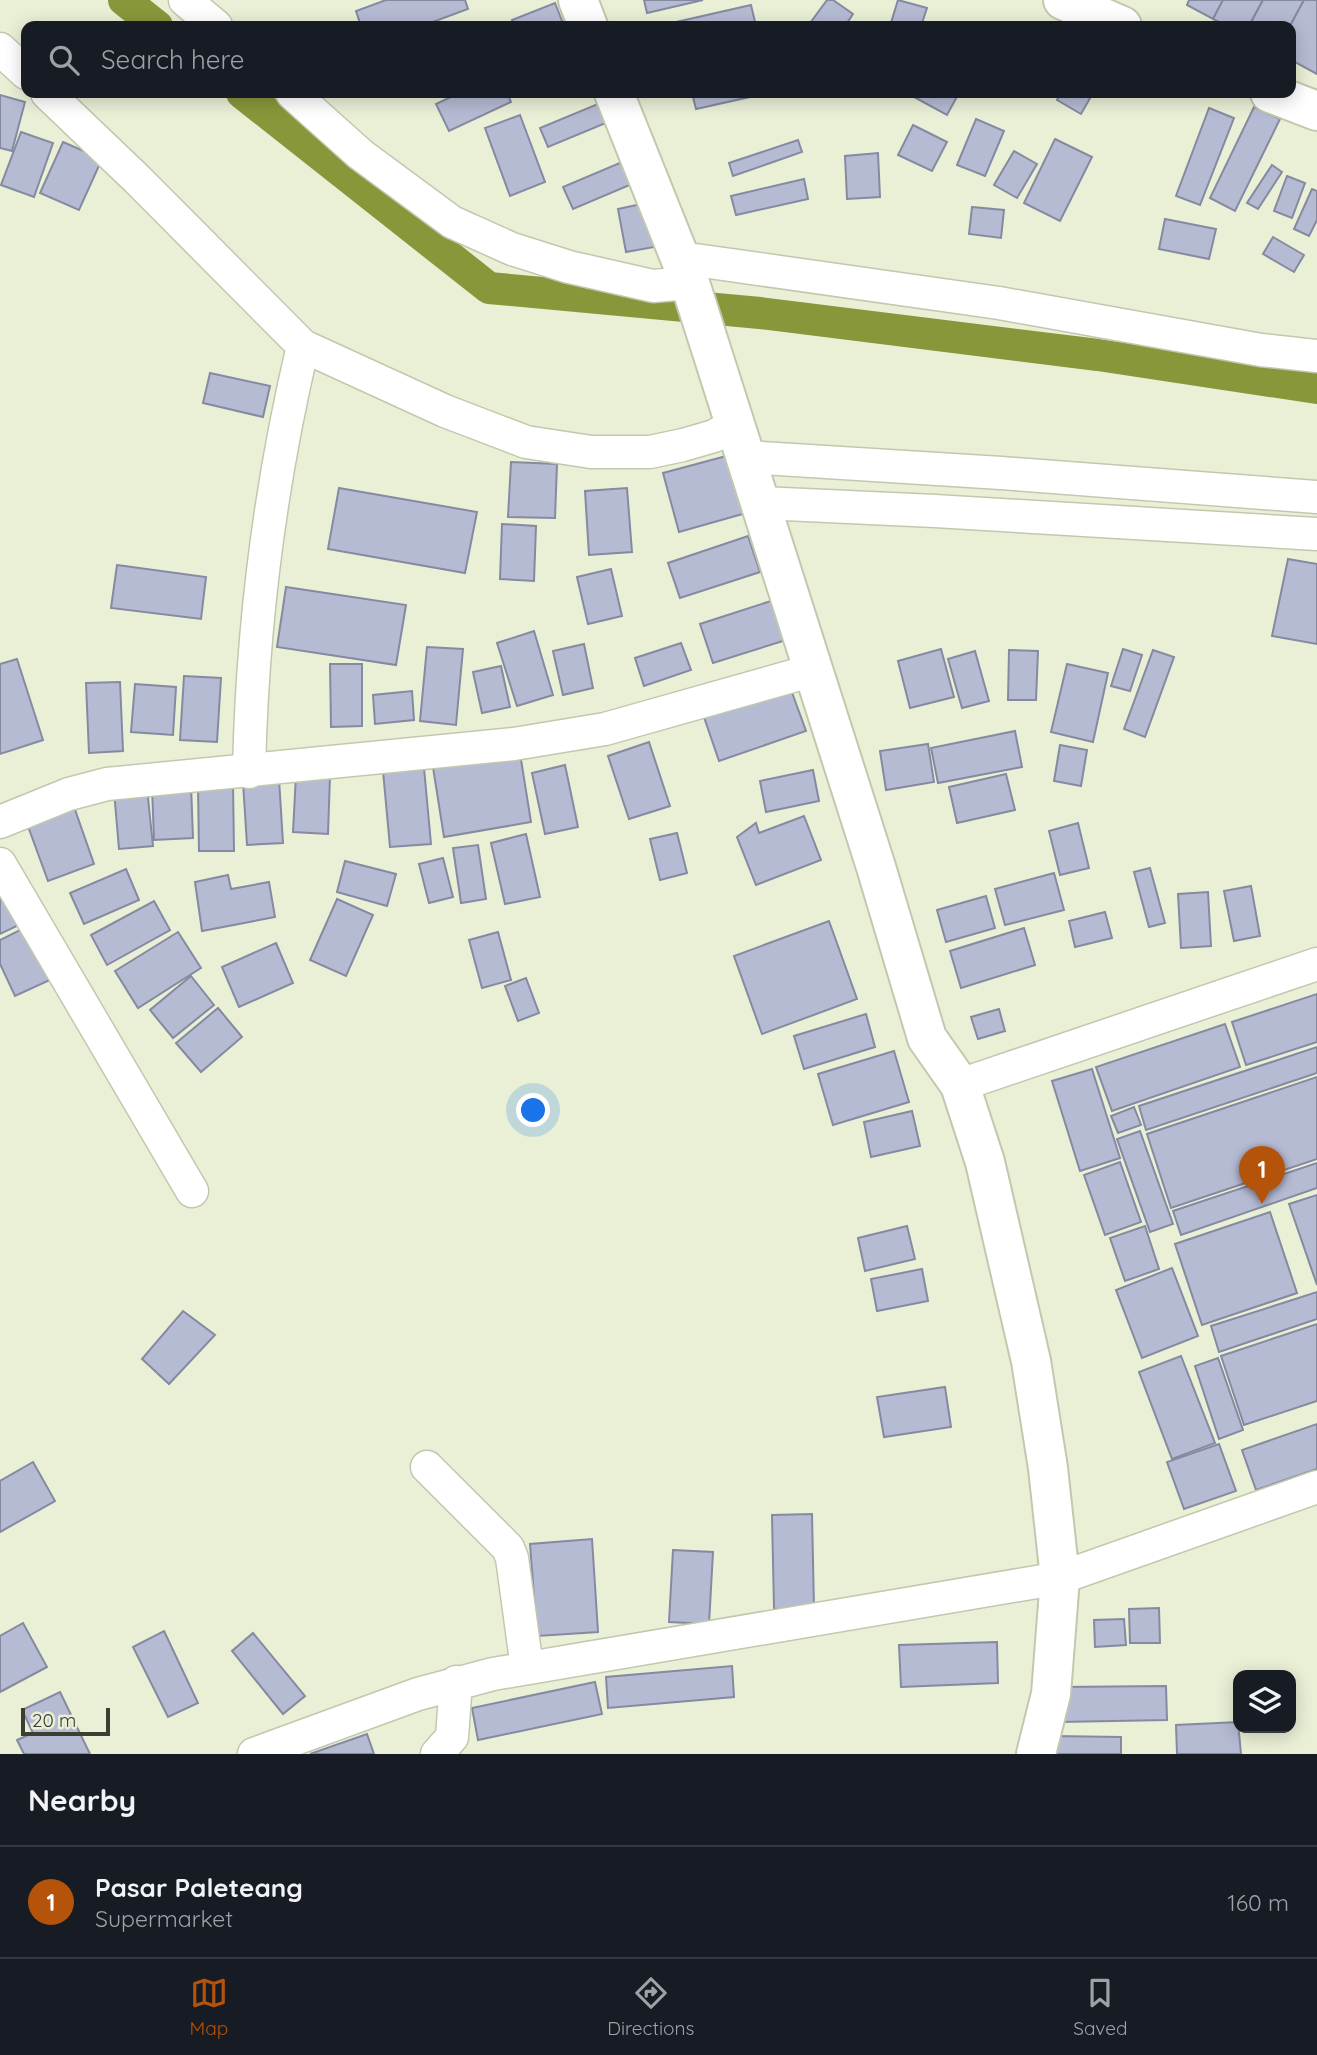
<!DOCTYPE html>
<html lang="en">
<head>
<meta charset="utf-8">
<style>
	body { margin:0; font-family:Quicksand,sans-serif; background:#20242c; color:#f1f3f6 }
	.controls { position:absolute; right:21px; bottom:21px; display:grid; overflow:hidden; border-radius:14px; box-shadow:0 4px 18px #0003 }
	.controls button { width:63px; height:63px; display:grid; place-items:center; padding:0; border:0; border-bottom:2px solid #363941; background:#171b24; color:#f1f3f6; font:35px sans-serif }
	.scale { position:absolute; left:21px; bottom:18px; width:89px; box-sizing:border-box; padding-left:7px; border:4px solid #3c3e34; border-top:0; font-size:19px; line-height:24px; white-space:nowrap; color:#3c3e34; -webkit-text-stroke:5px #eaf0d6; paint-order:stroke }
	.you { position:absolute; left:534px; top:1111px; width:24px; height:24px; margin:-18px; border:5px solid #fff; border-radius:50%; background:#1a73e8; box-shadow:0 0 0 10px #1a73e833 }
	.badge { display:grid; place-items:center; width:46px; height:46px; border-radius:50%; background:#b45309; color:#fff; font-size:23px; font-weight:700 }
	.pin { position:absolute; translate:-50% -58px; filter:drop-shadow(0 2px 4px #0008) }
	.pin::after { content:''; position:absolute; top:37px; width:24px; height:21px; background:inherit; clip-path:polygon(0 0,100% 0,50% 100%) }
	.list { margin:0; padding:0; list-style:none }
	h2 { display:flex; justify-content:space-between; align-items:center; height:91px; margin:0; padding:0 28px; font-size:30px }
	h2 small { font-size:23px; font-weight:400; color:#9ea1a6 }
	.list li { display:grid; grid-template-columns:46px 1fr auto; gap:21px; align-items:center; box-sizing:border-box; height:112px; padding:0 28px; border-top:2px solid #363941 }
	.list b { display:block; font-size:26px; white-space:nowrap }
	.list p { margin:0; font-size:23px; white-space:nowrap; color:#9ea1a6 }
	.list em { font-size:23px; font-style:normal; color:#9ea1a6 }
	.icon { flex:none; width:38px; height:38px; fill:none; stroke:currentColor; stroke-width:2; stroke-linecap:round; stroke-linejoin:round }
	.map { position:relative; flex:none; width:1317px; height:1754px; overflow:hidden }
	.search { position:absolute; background:#171b24; box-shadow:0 4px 18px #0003; left:21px; right:21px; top:21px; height:77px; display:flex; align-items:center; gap:18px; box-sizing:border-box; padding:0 24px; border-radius:14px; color:#9ea1a6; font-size:26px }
	.sheet { height:203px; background:#171b24 }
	nav { display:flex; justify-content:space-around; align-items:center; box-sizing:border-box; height:98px; border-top:2px solid #363941; background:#171b24; font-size:19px; color:#9ea1a6 }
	nav a { display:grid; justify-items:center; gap:4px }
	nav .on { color:#b45309 }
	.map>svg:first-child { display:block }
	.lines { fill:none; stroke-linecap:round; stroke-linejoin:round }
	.canal { stroke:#89973b; stroke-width:32 }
	.building { fill:#b6bbd4; stroke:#858aa1; stroke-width:2 }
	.minor-casing { stroke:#c2c8ae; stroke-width:35 }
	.primary-casing { stroke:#c2c8ae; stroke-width:42 }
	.trunk-casing { stroke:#c2c8ae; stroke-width:42 }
	.minor { stroke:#fff; stroke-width:32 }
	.primary { stroke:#fff; stroke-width:38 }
	.trunk { stroke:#fff; stroke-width:38 }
</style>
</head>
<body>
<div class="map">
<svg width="1317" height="1754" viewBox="0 0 1317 1754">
	<rect width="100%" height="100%" fill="#eaf0d6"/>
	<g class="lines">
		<g class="canal">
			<polyline points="124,0 157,26"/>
			<polyline points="242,93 489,288 760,313 1098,355 1317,388"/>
		</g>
	</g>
	<g class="building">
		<polygon points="386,0 465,0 468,9 422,26 361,26 356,11"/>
		<polygon points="644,0 703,0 647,13"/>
		<polygon points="827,0 833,0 853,14 845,26 808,26"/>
		<polygon points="898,0 927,8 921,26 890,26"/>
		<polygon points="1189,0 1223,0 1213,19 1187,5"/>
		<polygon points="1223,0 1263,0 1249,26 1227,26 1213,19"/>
		<polygon points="1263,0 1304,0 1290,26 1249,26"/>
		<polygon points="1304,0 1317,0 1317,74 1291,60 1290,26"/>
		<polygon points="555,3 564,26 515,26 512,20"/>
		<polygon points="751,5 756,26 677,26 676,22"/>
		<polygon points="459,93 507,93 511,102 449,131 436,104"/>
		<polygon points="692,93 768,93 696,109"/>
		<polygon points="916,93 959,93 947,115 914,97"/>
		<polygon points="1061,93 1093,93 1081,114 1057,100"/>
		<polygon points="0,95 25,102 12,151 0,148"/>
		<polygon points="605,101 613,120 548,147 540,128"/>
		<polygon points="1254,107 1280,119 1235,211 1210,198"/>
		<polygon points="1209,108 1234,118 1200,205 1176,196"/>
		<polygon points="520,115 545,182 510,196 485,128"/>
		<polygon points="976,119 1004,131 985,176 957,165"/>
		<polygon points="913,125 947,142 932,171 898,155"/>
		<polygon points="21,132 53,143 34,197 1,185"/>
		<polygon points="1055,139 1092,157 1060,221 1024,203"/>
		<polygon points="798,140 802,152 733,176 729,163"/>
		<polygon points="63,142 102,159 79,210 40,193"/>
		<polygon points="1014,151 1037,164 1017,198 994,185"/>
		<polygon points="878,153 880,197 847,199 845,156"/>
		<polygon points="622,162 632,184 573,209 563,187"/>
		<polygon points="1272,165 1282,172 1258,209 1247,203"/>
		<polygon points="1287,176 1305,183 1292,218 1274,211"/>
		<polygon points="804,179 808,199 736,215 731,196"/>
		<polygon points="1312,189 1317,191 1317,220 1309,236 1294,229"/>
		<polygon points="646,203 654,247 626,252 618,209"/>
		<polygon points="972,207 1004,210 1001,238 969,234"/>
		<polygon points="1165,219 1216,229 1209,259 1159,249"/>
		<polygon points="1273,237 1304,255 1294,272 1263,254"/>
		<polygon points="210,373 270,386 263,417 203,403"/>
		<polygon points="730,455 746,513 679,532 663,473"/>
		<polygon points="511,462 557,464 555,518 508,517"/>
		<polygon points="339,488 477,512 465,573 328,549"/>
		<polygon points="627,488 632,552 589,555 585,491"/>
		<polygon points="502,524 536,526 534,581 500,579"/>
		<polygon points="748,536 760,572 680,598 668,563"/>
		<polygon points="1288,559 1317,564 1317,644 1272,636"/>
		<polygon points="117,565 206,577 201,619 111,608"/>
		<polygon points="611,569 622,616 588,624 577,577"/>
		<polygon points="286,587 406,605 396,665 277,647"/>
		<polygon points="774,600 786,640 713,663 700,624"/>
		<polygon points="534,631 553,695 517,706 497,643"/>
		<polygon points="681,643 691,670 644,686 635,658"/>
		<polygon points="584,644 593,688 563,695 553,651"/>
		<polygon points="427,647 463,649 456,725 420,721"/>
		<polygon points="941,649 954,697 910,708 898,661"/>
		<polygon points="1123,649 1142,655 1130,691 1111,686"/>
		<polygon points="1009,650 1038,651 1036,700 1008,700"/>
		<polygon points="1153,650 1174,657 1145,737 1124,729"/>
		<polygon points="975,651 989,701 962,708 948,659"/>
		<polygon points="17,659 43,740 0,754 0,664"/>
		<polygon points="330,664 362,664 362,726 331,727"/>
		<polygon points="1067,664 1108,673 1093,742 1051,732"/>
		<polygon points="501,666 510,707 482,713 473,672"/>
		<polygon points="184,676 221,678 217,742 180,740"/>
		<polygon points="120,682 123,751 89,753 86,683"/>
		<polygon points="135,684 176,687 173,735 131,732"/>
		<polygon points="790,687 806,731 719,761 704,717"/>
		<polygon points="412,691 414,720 375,724 373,695"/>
		<polygon points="1015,731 1022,767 938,783 931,748"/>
		<polygon points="649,742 670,806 629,819 608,756"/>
		<polygon points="928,744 934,782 886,790 880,751"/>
		<polygon points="1060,745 1087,750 1081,786 1054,781"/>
		<polygon points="519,747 531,822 444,837 432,761"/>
		<polygon points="565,765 578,827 545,834 532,773"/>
		<polygon points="424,768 431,844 390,847 383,771"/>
		<polygon points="813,770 819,801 766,812 760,781"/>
		<polygon points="1006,774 1015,810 957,823 949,787"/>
		<polygon points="296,775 330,776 328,834 293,832"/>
		<polygon points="279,779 283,843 247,845 243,782"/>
		<polygon points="233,784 234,851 199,851 198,785"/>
		<polygon points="191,785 193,838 154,840 152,787"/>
		<polygon points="147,788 153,846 119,849 114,791"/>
		<polygon points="72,801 94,864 48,881 25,818"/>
		<polygon points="804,816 821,860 756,885 737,837 756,823 759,833"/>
		<polygon points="1078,823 1089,868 1060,875 1049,831"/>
		<polygon points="677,833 687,873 660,880 650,839"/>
		<polygon points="526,834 540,897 505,904 491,843"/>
		<polygon points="478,845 486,899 461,903 453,848"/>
		<polygon points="443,858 453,897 429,903 419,864"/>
		<polygon points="345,861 396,874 387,906 337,892"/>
		<polygon points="1150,868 1165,923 1149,927 1134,872"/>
		<polygon points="126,869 139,900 84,924 70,893"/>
		<polygon points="1054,873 1064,910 1005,925 995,889"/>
		<polygon points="228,875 231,889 269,882 275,917 202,931 195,882"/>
		<polygon points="1251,886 1260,936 1234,941 1224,891"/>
		<polygon points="1208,892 1211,946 1181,948 1178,894"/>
		<polygon points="12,895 25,922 0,934 0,900"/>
		<polygon points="986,896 995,928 946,942 937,910"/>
		<polygon points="337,899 373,915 346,976 310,960"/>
		<polygon points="154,901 170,930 107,965 91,935"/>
		<polygon points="1105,912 1112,938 1075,947 1069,921"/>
		<polygon points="829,921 857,999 762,1034 734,956"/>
		<polygon points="28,926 52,979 15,996 0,964 0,940"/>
		<polygon points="1024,928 1035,965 961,988 950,951"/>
		<polygon points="178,932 201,968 138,1008 115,971"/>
		<polygon points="498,932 511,980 482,988 469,940"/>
		<polygon points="276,943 293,983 239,1007 222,967"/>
		<polygon points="191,976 214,1005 173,1038 150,1010"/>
		<polygon points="526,978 539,1013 518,1021 505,986"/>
		<polygon points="1317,994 1317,1042 1246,1065 1232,1022"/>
		<polygon points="218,1008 242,1037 201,1072 176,1043"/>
		<polygon points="999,1009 1005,1031 978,1039 971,1017"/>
		<polygon points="866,1014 875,1047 804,1069 794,1036"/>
		<polygon points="1225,1024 1240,1067 1112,1111 1096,1067"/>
		<polygon points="1317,1047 1317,1073 1146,1130 1139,1106"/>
		<polygon points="894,1051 909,1102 833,1125 818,1074"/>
		<polygon points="1092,1069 1120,1158 1080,1171 1052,1081"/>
		<polygon points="1317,1077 1317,1159 1171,1208 1147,1134"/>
		<polygon points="1134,1107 1141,1125 1118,1133 1111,1116"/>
		<polygon points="912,1111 920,1146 871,1157 864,1122"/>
		<polygon points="1140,1131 1173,1224 1150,1232 1117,1139"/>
		<polygon points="1120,1162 1141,1222 1105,1235 1084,1175"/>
		<polygon points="1317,1163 1317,1188 1181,1235 1173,1211"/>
		<polygon points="1317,1195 1317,1285 1289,1204"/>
		<polygon points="1270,1212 1297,1293 1202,1325 1175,1244"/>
		<polygon points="907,1226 915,1259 865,1271 858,1238"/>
		<polygon points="1145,1226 1159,1269 1125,1281 1110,1238"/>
		<polygon points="1172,1268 1198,1336 1142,1358 1116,1290"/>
		<polygon points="922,1269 928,1301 877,1311 871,1279"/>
		<polygon points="1317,1292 1317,1319 1219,1352 1211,1326"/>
		<polygon points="183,1311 215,1335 169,1384 142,1359"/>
		<polygon points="1317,1324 1317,1401 1244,1425 1221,1356"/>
		<polygon points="1181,1356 1215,1443 1172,1459 1139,1372"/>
		<polygon points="1218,1358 1243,1430 1219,1439 1195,1366"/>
		<polygon points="945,1387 951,1427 884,1437 877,1397"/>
		<polygon points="1317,1424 1317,1469 1256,1490 1242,1450"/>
		<polygon points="1219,1444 1236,1491 1184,1509 1167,1462"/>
		<polygon points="33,1462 55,1501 0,1532 0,1481"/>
		<polygon points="812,1514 814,1608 774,1609 772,1515"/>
		<polygon points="592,1539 598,1632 537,1636 530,1544"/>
		<polygon points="673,1550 713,1552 709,1624 669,1622"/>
		<polygon points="1159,1608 1160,1643 1130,1643 1129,1609"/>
		<polygon points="1124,1619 1126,1645 1095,1647 1094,1620"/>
		<polygon points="23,1623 47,1667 0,1692 0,1636"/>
		<polygon points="164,1631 198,1703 168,1717 133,1647"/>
		<polygon points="253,1633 305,1696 283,1714 232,1651"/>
		<polygon points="997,1642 998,1683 901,1687 899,1645"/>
		<polygon points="732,1666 734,1697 608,1708 606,1677"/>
		<polygon points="595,1682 602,1714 478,1740 472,1708"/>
		<polygon points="1166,1686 1167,1720 1060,1722 1060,1687"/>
		<polygon points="60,1692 90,1754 24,1754 17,1740 33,1733 22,1710"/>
		<polygon points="1238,1722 1241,1754 1177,1754 1176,1725"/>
		<polygon points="367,1734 374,1754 310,1754"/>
		<polygon points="1053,1736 1121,1737 1121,1754 1053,1754"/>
	</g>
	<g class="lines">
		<defs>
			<g id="minor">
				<polyline points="185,0 216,26"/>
				<polyline points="0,49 26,73"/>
				<polyline points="47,93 138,180 303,346 445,411 526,442 591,452 650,452 683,445 714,436 734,425"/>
				<polyline points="292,93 360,154 452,222 512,249 569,267 653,286 690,283"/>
				<polyline points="681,258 999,303 1261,350 1317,356"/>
				<polyline points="746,457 1001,473 1317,497"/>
				<polyline points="761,503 935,511 1317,534"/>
				<path d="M249,772C252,629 270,485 303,346"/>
				<polyline points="0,822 69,794 107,784 514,744 605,729 814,670"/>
				<polyline points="0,864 192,1191"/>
				<polyline points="960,1085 1317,964"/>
				<polyline points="427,1467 508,1548 512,1558 527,1668"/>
				<polyline points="254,1754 418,1694 493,1674 1060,1578 1317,1487"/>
				<polyline points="437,1754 452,1737 456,1682"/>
			</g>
			<g id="primary">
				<polyline points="578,0 588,26"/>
				<polyline points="614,93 690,283 876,867 927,1038 960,1085 985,1162 1031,1361 1048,1468 1060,1578 1051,1694 1036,1754"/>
			</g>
			<g id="trunk">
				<polyline points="1063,0 1122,26"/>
				<polyline points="1270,93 1317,111"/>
			</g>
		</defs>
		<use href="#minor" class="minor-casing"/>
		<use href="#primary" class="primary-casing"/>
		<use href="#trunk" class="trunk-casing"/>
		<use href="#minor" class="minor"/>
		<use href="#primary" class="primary"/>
		<use href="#trunk" class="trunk"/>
	</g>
</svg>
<div class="controls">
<button><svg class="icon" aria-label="layers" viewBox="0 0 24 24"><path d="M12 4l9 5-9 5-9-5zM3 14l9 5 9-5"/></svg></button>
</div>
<div class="scale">20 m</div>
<div class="you"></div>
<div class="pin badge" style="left:1262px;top:1204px">1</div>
<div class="search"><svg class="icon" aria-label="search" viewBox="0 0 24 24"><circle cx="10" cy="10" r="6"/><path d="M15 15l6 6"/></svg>Search here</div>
</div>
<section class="sheet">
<h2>Nearby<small></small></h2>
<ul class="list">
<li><span class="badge">1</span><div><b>Pasar Paleteang</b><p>Supermarket</p></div><em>160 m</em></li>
</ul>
</section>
<nav>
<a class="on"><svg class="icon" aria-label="map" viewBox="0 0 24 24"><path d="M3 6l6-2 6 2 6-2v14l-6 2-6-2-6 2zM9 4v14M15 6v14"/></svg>Map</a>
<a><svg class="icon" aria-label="directions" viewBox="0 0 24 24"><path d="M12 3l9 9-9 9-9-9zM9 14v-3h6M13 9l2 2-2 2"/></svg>Directions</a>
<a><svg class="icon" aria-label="saved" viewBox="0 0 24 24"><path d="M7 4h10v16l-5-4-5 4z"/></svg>Saved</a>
</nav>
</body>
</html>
